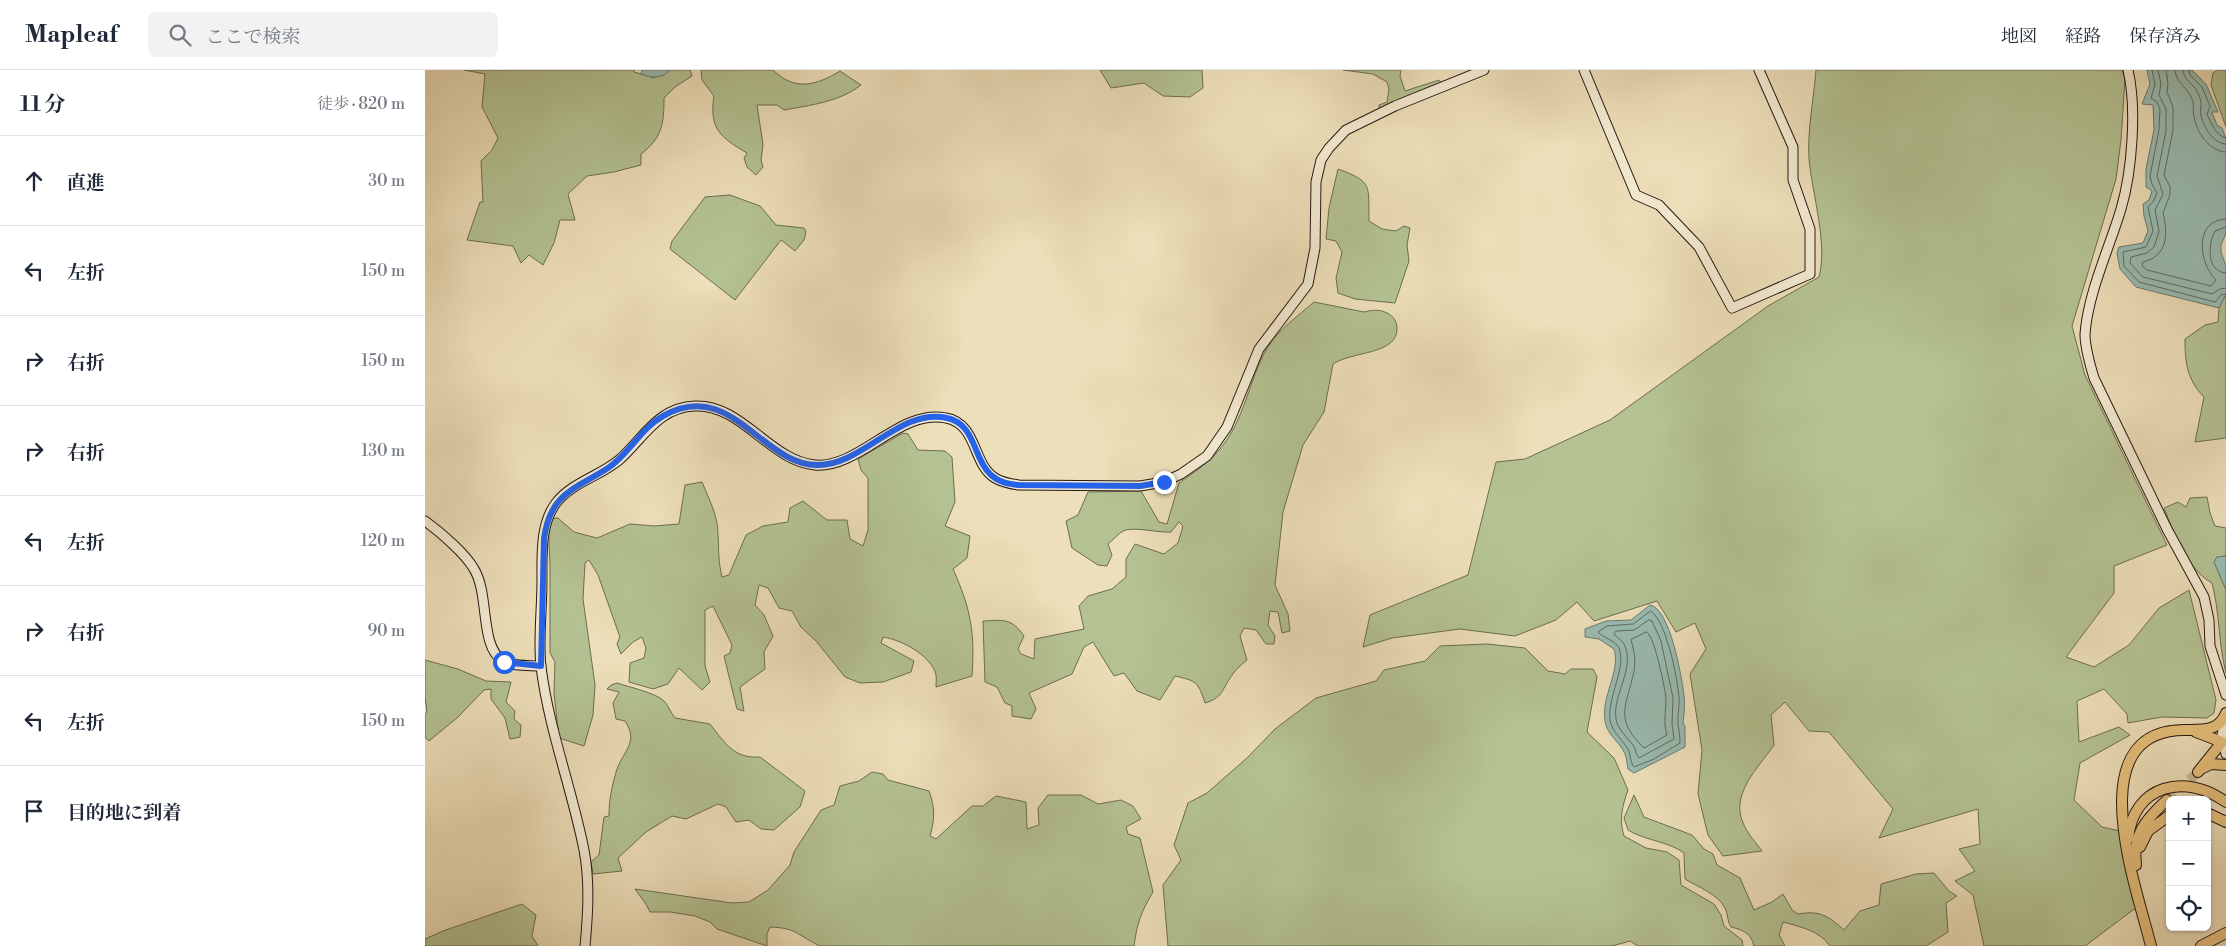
<!DOCTYPE html>
<html lang="ja">
<head>
<meta charset="utf-8">
<style>
	body { margin:0; font-family:"Libre Bodoni","Noto Serif JP",serif; background:#f2f2f3; color:#1f2937 }
	.controls { position:absolute; right:15px; bottom:15px; display:grid; overflow:hidden; border-radius:8px; box-shadow:0 1px 4px #0004 }
	.controls button { width:45px; height:45px; display:grid; place-items:center; padding:0; border:0; border-bottom:1px solid #e0e1e3; background:#fff; color:#1f2937; font:25px sans-serif }
	.stop { position:absolute; width:15px; height:15px; margin:-11px; border:4px solid #2563eb; border-radius:50%; background:#fff }
	.stop.end { background:#2563eb; border-color:#fff; box-shadow:0 1px 5px #0008 }
	.list { margin:0; padding:0; list-style:none }
	h2 { display:flex; justify-content:space-between; align-items:center; height:65px; margin:0; padding:0 20px; font-size:21px }
	h2 small { font-size:16px; font-weight:400; color:#747a83 }
	.list li { display:grid; grid-template-columns:32px 1fr auto; gap:15px; align-items:center; box-sizing:border-box; height:90px; padding:0 20px; border-top:1px solid #e0e1e3 }
	.list b { display:block; font-size:19px; white-space:nowrap }
	.list em { font-size:16px; font-style:normal; color:#747a83 }
	.icon { flex:none; width:28px; height:28px; fill:none; stroke:currentColor; stroke-width:2; stroke-linecap:round; stroke-linejoin:round }
	.map { position:relative; flex:none; width:1801px; height:876px; overflow:hidden }
	header { display:flex; align-items:center; gap:30px; box-sizing:border-box; height:70px; padding:0 25px; background:#fff; border-bottom:1px solid #e0e1e3 }
	header strong { font-size:24px }
	nav { display:flex; gap:28px; margin-inline-start:auto; font-size:18px }
	.search { width:350px; height:45px; background:#f2f2f3; display:flex; align-items:center; gap:12px; box-sizing:border-box; padding:0 18px; border-radius:8px; color:#747a83; font-size:19px }
	main { display:flex }
	aside { flex:1; background:#fff }
	.map>svg:first-child { display:block }
	.green { fill:#b4c292; stroke:#6c6d52 }
	.water { fill:#99bcb2; stroke:#6a7a72 }
	.lines { fill:none; stroke-linecap:round; stroke-linejoin:round }
	.shore { stroke:#5e6a62; stroke-width:1 }
	.highway-tunnel { stroke:#c5b798; stroke-width:10; stroke-dasharray:10 5; stroke-linecap:butt }
	.secondary-casing { stroke:#241812; stroke-width:11 }
	.highway-casing { stroke:#241812; stroke-width:12 }
	.secondary { stroke:#f3ead2; stroke-width:9 }
	.highway { stroke:#e6c07c; stroke-width:10 }
	.route { stroke:#2563eb; stroke-width:6 }
</style>
</head>
<body>
<header>
<strong>Mapleaf</strong>
<div class="search"><svg class="icon" aria-label="search" viewBox="0 0 24 24"><circle cx="10" cy="10" r="6"/><path d="M15 15l6 6"/></svg>ここで検索</div>
<nav><a>地図</a><a>経路</a><a>保存済み</a></nav>
</header>
<main>
<aside>
<h2>11 分<small>徒歩 · 820 m</small></h2>
<ul class="list">
<li><svg class="icon" aria-label="ahead" viewBox="0 0 24 24"><path d="M12 20V5M6 11l6-6 6 6"/></svg><div><b>直進</b></div><em>30 m</em></li>
<li><svg class="icon" aria-label="left" viewBox="0 0 24 24"><path d="M17 20v-9H6M10 6l-5 5 5 5"/></svg><div><b>左折</b></div><em>150 m</em></li>
<li><svg class="icon" aria-label="right" viewBox="0 0 24 24"><path d="M7 20v-9h11M14 6l5 5-5 5"/></svg><div><b>右折</b></div><em>150 m</em></li>
<li><svg class="icon" aria-label="right" viewBox="0 0 24 24"><path d="M7 20v-9h11M14 6l5 5-5 5"/></svg><div><b>右折</b></div><em>130 m</em></li>
<li><svg class="icon" aria-label="left" viewBox="0 0 24 24"><path d="M17 20v-9H6M10 6l-5 5 5 5"/></svg><div><b>左折</b></div><em>120 m</em></li>
<li><svg class="icon" aria-label="right" viewBox="0 0 24 24"><path d="M7 20v-9h11M14 6l5 5-5 5"/></svg><div><b>右折</b></div><em>90 m</em></li>
<li><svg class="icon" aria-label="left" viewBox="0 0 24 24"><path d="M17 20v-9H6M10 6l-5 5 5 5"/></svg><div><b>左折</b></div><em>150 m</em></li>
<li><svg class="icon" aria-label="arrive" viewBox="0 0 24 24"><path d="M6 21V4h12l-3 4 3 4H6"/></svg><div><b>目的地に到着</b></div></li>
</ul>
</aside>
<div class="map">
<svg width="1801" height="876" viewBox="0 0 1801 876">
	<rect width="100%" height="100%" fill="#eddfb9"/>
	<filter id="stains"><feTurbulence type="fractalNoise" baseFrequency=".004" numOctaves="4"/><feColorMatrix values="0 0 0 0 .2 0 0 0 0 .09 0 0 0 0 .02 0 0 0 .5 -.17"/></filter>
	<radialGradient id="worn" r=".72"><stop offset=".6" stop-color="#630" stop-opacity="0"/><stop offset="1" stop-color="#630" stop-opacity=".3"/></radialGradient>
	<g class="green">
		<path d="M39,0H209V2L229,8L244,0H265L267,6L250,17L239,28C239,54 237,68 216,84V95L189,102L162,106L143,124L150,150H135L129,173L118,195L104,185L96,193L88,176L42,170L55,132H58L56,91L67,80L73,68L57,37L60,4Z"/>
		<path d="M276,0H348C370,22 392,15 415,1L436,15C414,32 386,35 359,40L352,35H332L338,75L336,90L338,97L331,105L322,97L319,88L322,83C295,67 284,59 289,26L277,10Z"/>
		<polygon points="675,0 777,0 778,18 765,27 738,26 719,13 686,18"/>
		<polygon points="918,0 976,0 975,6 980,21 1014,10 1017,13 954,39 954,35 962,32 964,19 962,12 948,4"/>
		<path d="M1391,0H1697L1700,9L1696,70L1691,109L1647,256L1660,305L1742,475L1689,496V523L1641,587L1669,597L1704,575L1734,538L1764,520L1791,630L1789,643L1782,648L1737,647L1703,653L1702,644L1679,619L1652,631L1654,672L1694,657L1705,665L1655,693L1649,730L1677,757L1695,761L1712,837L1660,876H1559L1548,825L1530,811L1550,801L1534,779L1555,774L1553,739L1454,768L1468,739L1404,662L1384,661L1360,632L1346,645L1349,675C1333,698 1304,725 1319,755C1323,764 1331,773 1337,781L1298,786L1283,765L1273,724L1277,680L1265,604L1281,579L1270,553L1251,562L1232,531L1169,551L1152,532L1131,550L1090,566L1035,559L967,568L938,577L945,545L1043,505L1071,392L1100,389L1185,350L1343,236L1394,207C1403,174 1387,123 1384,89C1382,62 1389,27 1391,0Z"/>
		<polygon points="1793,0 1801,0 1801,57 1786,15 1788,3"/>
		<path d="M913,99C949,112 943,116 944,151L957,159L971,161L979,156L985,158L982,175L984,191L970,233L930,229L913,223L911,208L917,182L911,171L901,169L904,138Z"/>
		<polygon points="305,125 335,136 351,155 379,158 381,162 379,170 370,181 356,170 310,230 245,179 247,171 280,127"/>
		<path d="M1801,224V368L1770,372L1779,327C1762,310 1760,292 1760,269L1780,255L1793,252L1794,238Z"/>
		<path d="M889,232L939,242C946,240 955,239 962,243C968,246 972,251 972,258C973,285 927,281 908,294L899,342L878,375L858,442L850,515L863,544L865,561L857,563L853,542L845,541L843,555L850,566L849,574H841L831,560L819,558L815,566L822,590C816,595 809,601 805,608C796,622 797,628 780,633C773,612 772,611 750,606L735,630L712,621L699,603L689,606L668,572L659,577L647,604L604,623L611,639L606,649L587,646V636L580,633L572,617L560,612L558,551C578,550 587,548 599,566L593,579L596,584L609,589L610,569L659,559L654,536L663,526L687,519L701,507V489L710,474L739,484L753,473L758,456L754,452L746,462C733,463 708,456 698,461C693,464 688,470 683,474L687,485L682,496L673,495L647,478L641,451L653,445L663,422L716,421L734,452L742,454L754,413C768,403 784,393 795,379C819,351 824,310 842,278C853,260 873,246 889,232Z"/>
		<path d="M478,363L483,364L493,380L520,381L527,387L530,432L520,456L545,466L542,488L528,499C546,539 550,563 547,606L511,617C511,612 512,606 510,601C502,584 477,570 458,567L456,573L489,591L486,602L458,612L435,613L420,607L391,571L376,557L367,541L354,538L343,518L334,515L330,535L339,545L348,566L339,582L340,599L315,617L319,641L312,639L299,586L305,583L307,575L288,536L280,540V596L285,612L277,620L254,598L243,614L228,619L204,612L205,593L219,588L221,578L217,567L208,572L196,584L192,574L195,567L173,505L164,490L160,493L158,529L170,615L168,645L159,676L134,668L129,623L130,592L125,583V494L123,449L133,448L149,462L172,468L205,454L229,456L254,454L260,415L277,412C284,429 293,446 293,464C294,481 293,490 297,507L304,505L321,465L338,456L363,452L365,438L378,431L402,450H422L425,469L438,476L443,460V408L436,400L433,389Z"/>
		<path d="M1782,427L1785,443L1790,456L1801,458V486L1792,487L1789,492L1801,520V603C1793,572 1795,543 1787,513C1761,498 1750,465 1739,438L1753,432L1761,437L1765,428Z"/>
		<path d="M1062,574L1100,578L1123,601L1140,604L1146,599H1168L1172,607L1162,662L1189,688L1203,720C1197,737 1194,749 1199,766L1221,778L1242,782L1254,790L1256,815L1289,834L1296,845L1299,856L1317,870L1318,876H1213L1205,871L1187,876H743L738,815L756,790L749,775L763,733L782,723L822,688L850,659L891,628L951,611L959,600L1000,591L1015,576Z"/>
		<polygon points="0,590 33,599 61,611 86,612 81,632 90,641 89,649 96,655 95,667 85,669 80,648 66,629 66,619 59,620 33,647 4,671 0,667 0,644 2,642 0,627"/>
		<path d="M192,613C204,617 231,623 239,631C243,635 246,643 250,648L285,654C300,673 309,689 335,687L380,721L375,737L349,760L336,759L324,750L311,752L301,737L293,734L261,749L247,746L221,762L193,788L197,801L168,804L166,792L174,785L179,747L184,746C184,730 187,715 192,699C199,680 214,672 200,651L191,649L188,633L194,622L182,619L186,615Z"/>
		<path d="M447,702L458,704L463,710L504,721C510,737 510,749 505,766L511,769L547,736H558L571,726L601,732L602,759L614,755L613,738L623,725H656L673,734L696,730L708,736L716,749L701,757L703,764L715,768L728,822C716,842 712,853 709,876H395C372,865 372,858 345,857L342,864V876L292,859L285,852L270,846L245,842H225L221,834L210,819L307,833L324,832L343,820L365,795L369,782L396,740L409,735L415,716L434,711Z"/>
		<path d="M1209,725L1219,747L1267,765L1279,779L1288,784L1292,795L1315,808L1329,840L1347,832L1358,824L1367,840L1373,844C1395,840 1403,846 1419,860L1435,841L1454,835L1456,814L1491,804L1509,803L1524,821L1532,826L1521,833L1523,862L1501,876H1405C1395,861 1376,857 1358,852L1354,865L1360,876H1329C1326,863 1318,860 1306,857C1302,851 1303,844 1300,838C1293,824 1273,817 1260,809L1259,783C1243,771 1221,771 1203,760L1199,748Z"/>
		<polygon points="97,834 111,845 107,866 113,876 0,876 0,869 18,861"/>
	</g>
	<g class="water">
		<path d="M217,0H245C237,9 226,8 216,4Z"/>
		<polygon points="1722,0 1767,0 1781,14 1793,42 1787,42 1792,55 1797,58 1801,69 1801,163 1796,175 1796,182 1801,196 1801,224 1794,238 1711,217 1695,199 1692,183 1694,177 1718,173 1723,161 1719,146 1718,134 1724,130 1727,121 1721,117 1721,99 1729,60 1728,35 1717,34 1725,14"/>
		<polygon points="1801,486 1801,520 1789,492 1792,487"/>
		<path d="M1225,535C1245,538 1257,608 1259,626C1260,635 1259,645 1258,653L1260,656V677L1209,703L1203,699C1202,694 1202,689 1200,684C1195,672 1182,665 1180,651C1176,626 1196,601 1189,579L1174,569L1160,567V559L1181,551L1206,550Z"/>
	</g>
	<g class="lines">
		<g class="shore">
			<polyline points="1727,0 1730,14 1726,28 1732,32 1735,39 1734,60 1725,106 1727,114 1732,123 1728,132 1723,137 1728,161 1721,177 1698,182 1699,196 1714,212 1790,232 1796,225 1801,224"/>
			<polyline points="1733,0 1736,14 1734,25 1741,39 1741,61 1732,106 1738,124 1730,140 1734,161 1729,177 1722,183 1706,187 1705,193 1718,207 1787,224 1795,219 1801,218"/>
			<path d="M1741,0L1743,13L1742,22L1748,37V60L1739,105L1745,117V125L1738,143C1743,164 1743,186 1718,192L1717,196L1722,200L1786,216L1791,210C1774,194 1768,150 1801,149"/>
			<path d="M1750,0C1751,13 1761,16 1766,27C1770,34 1767,38 1769,46C1771,62 1784,81 1801,82"/>
			<path d="M1758,0C1759,11 1769,14 1773,23C1779,36 1774,36 1776,46C1779,58 1789,74 1801,74"/>
			<path d="M1764,0L1765,5L1777,17L1785,36L1782,44C1786,53 1791,66 1801,68"/>
			<path d="M1801,157L1790,161C1783,174 1781,202 1801,203"/>
			<path d="M1226,541C1242,553 1252,607 1254,627C1255,636 1252,645 1253,654C1254,661 1255,666 1255,673L1229,689L1209,697C1205,692 1206,685 1203,679C1197,669 1187,662 1185,650C1182,628 1202,596 1194,578C1190,570 1178,568 1173,562L1182,556L1208,554Z"/>
			<path d="M1224,550L1227,551L1236,571L1248,628L1247,654L1249,669L1214,688C1211,685 1211,680 1208,675C1202,667 1193,660 1191,649C1187,625 1211,598 1199,574C1197,570 1192,568 1189,564L1191,561L1209,560Z"/>
			<path d="M1222,562C1230,568 1240,618 1241,629C1241,641 1238,653 1242,665L1219,678C1188,648 1202,636 1209,601C1211,590 1209,580 1206,570Z"/>
		</g>
		<polyline class="highway-tunnel" points="1742,730 1773,702"/>
		<defs>
			<g id="secondary">
				<polyline points="1159,0 1211,125 1234,135 1274,177 1307,238 1385,204 1385,159 1368,110 1368,77 1334,0"/>
				<path d="M1703,0C1712,38 1707,102 1696,139C1684,179 1663,223 1660,264C1660,279 1665,294 1669,308L1742,459L1779,527L1784,550L1785,576L1801,625"/>
				<path d="M0,451C15,462 40,483 49,499C65,525 54,576 78,591C88,597 105,595 116,596"/>
				<polyline points="1801,647 1797,665 1801,684"/>
				<path d="M160,876C163,844 165,812 159,780C147,719 124,660 116,597C113,570 117,539 117,511C117,486 115,454 131,433C146,413 175,406 194,390C218,369 233,337 270,336C317,334 345,391 390,395C434,399 475,338 521,348C553,354 547,394 570,408C578,413 586,414 594,415L715,416L739,412L756,404L782,386L802,357L834,279L883,214L890,178L891,112L896,90L904,78L921,60L970,36L1059,0"/>
			</g>
			<g id="highway">
				<polyline points="1771,662 1797,672 1773,702"/>
				<polyline points="1778,698 1786,694 1801,695"/>
				<polyline points="1782,743 1801,752"/>
				<path d="M1703,769C1708,715 1760,702 1801,732"/>
				<polyline points="1715,777 1723,761 1745,745"/>
				<path d="M1711,795C1707,765 1721,749 1742,730"/>
				<path d="M1726,876C1712,818 1653,661 1759,660C1776,660 1794,662 1801,643"/>
				<polyline points="1776,876 1801,863"/>
			</g>
		</defs>
		<use href="#secondary" class="secondary-casing"/>
		<use href="#highway" class="highway-casing"/>
		<use href="#secondary" class="secondary"/>
		<use href="#highway" class="highway"/>
	</g>
	<g class="lines">
		<path class="route" d="M79,592L116,596L119,469C125,423 149,420 183,398C204,384 216,358 238,346C306,307 337,396 393,395C438,395 476,337 522,348C551,354 548,389 566,405C575,413 584,414 594,415L715,416L739,412"/>
	</g>
	<rect width="100%" height="100%" filter="url(#stains)"/>
	<rect width="100%" height="100%" fill="url(#worn)"/>
</svg>
<div class="controls">
<button>+</button>
<button>−</button>
<button><svg class="icon" aria-label="locate" viewBox="0 0 24 24"><circle cx="12" cy="12" r="6"/><path d="M12 2v4M12 18v4M2 12h4M18 12h4"/></svg></button>
</div>
<div class="stop" style="left:79px;top:592px"></div>
<div class="stop end" style="left:739px;top:412px"></div>
</div>
</main>
</body>
</html>
